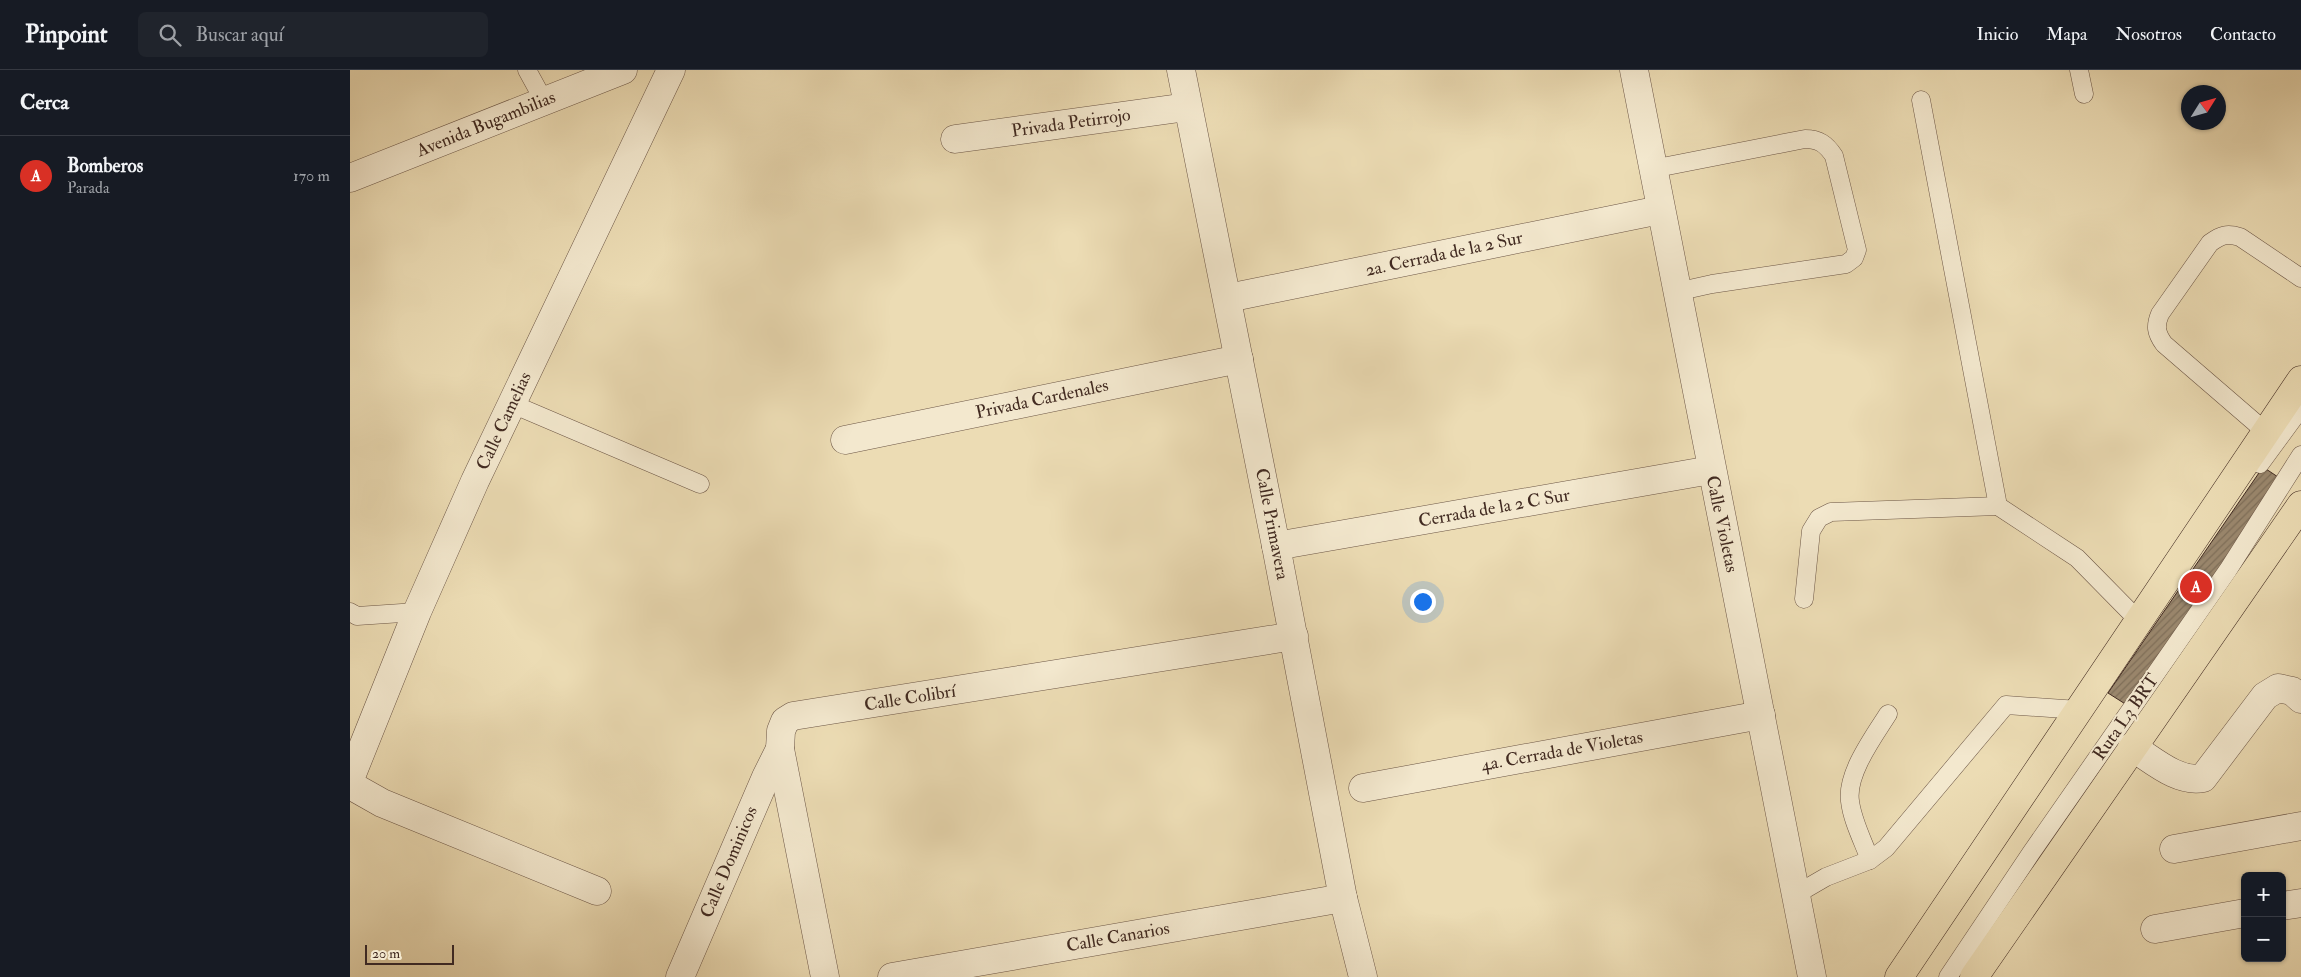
<!DOCTYPE html>
<html lang="es">
<head>
<meta charset="utf-8">
<style>
	body { margin:0; font-family:"IM FELL Double Pica",serif; background:#20242c; color:#f1f3f6 }
	.controls { position:absolute; right:15px; bottom:15px; display:grid; overflow:hidden; border-radius:8px; box-shadow:0 1px 4px #0004 }
	.controls button { width:45px; height:45px; display:grid; place-items:center; padding:0; border:0; border-bottom:1px solid #363941; background:#171b24; color:#f1f3f6; font:25px sans-serif }
	.compass { position:absolute; left:1831px; top:15px; width:45px; height:45px; border-radius:50%; background:#171b24; box-shadow:0 1px 4px #0004; rotate:53deg }
	.scale { position:absolute; left:15px; bottom:12px; width:89px; box-sizing:border-box; padding-left:5px; border:2px solid #412a21; border-top:0; font-size:14px; line-height:18px; white-space:nowrap; color:#412a21; -webkit-text-stroke:4px #f3e8ce; paint-order:stroke }
	.you { position:absolute; left:1072px; top:531px; width:18px; height:18px; margin:-12px; border:4px solid #fff; border-radius:50%; background:#1a73e8; box-shadow:0 0 0 8px #1a73e833 }
	.badge { display:grid; place-items:center; width:32px; height:32px; border-radius:50%; background:#d93025; color:#fff; font-size:16px; font-weight:700 }
	.pin { position:absolute; translate:-50% -50%; border:2px solid #fff; box-shadow:0 1px 5px #0006 }
	.list { margin:0; padding:0; list-style:none }
	h2 { display:flex; justify-content:space-between; align-items:center; height:65px; margin:0; padding:0 20px; font-size:21px }
	h2 small { font-size:16px; font-weight:400; color:#9ea1a6 }
	.list li { display:grid; grid-template-columns:32px 1fr auto; gap:15px; align-items:center; box-sizing:border-box; height:80px; padding:0 20px; border-top:1px solid #363941 }
	.list b { display:block; font-size:19px; white-space:nowrap }
	.list p { margin:0; font-size:16px; white-space:nowrap; color:#9ea1a6 }
	.list em { font-size:16px; font-style:normal; color:#9ea1a6 }
	.icon { flex:none; width:28px; height:28px; fill:none; stroke:currentColor; stroke-width:2; stroke-linecap:round; stroke-linejoin:round }
	.map { position:relative; flex:none; width:1951px; height:907px; overflow:hidden }
	header { display:flex; align-items:center; gap:30px; box-sizing:border-box; height:70px; padding:0 25px; background:#171b24; border-bottom:1px solid #363941 }
	header strong { font-size:24px }
	nav { display:flex; gap:28px; margin-inline-start:auto; font-size:18px }
	.search { width:350px; height:45px; background:#20242c; display:flex; align-items:center; gap:12px; box-sizing:border-box; padding:0 18px; border-radius:8px; color:#9ea1a6; font-size:19px }
	main { display:flex }
	aside { flex:1; background:#171b24 }
	.map>svg:first-child { display:block }
	.building { fill:url(#building-hatch); stroke:#412a21 }
	.lines { fill:none; stroke-linecap:round; stroke-linejoin:round }
	.lane-casing { stroke:#6c5646; stroke-width:19 }
	.street-casing { stroke:#6c5646; stroke-width:29 }
	.primary-casing { stroke:#412a21; stroke-width:29 }
	.lane { stroke:#f3e8ce; stroke-width:18 }
	.street { stroke:#f3e8ce; stroke-width:28 }
	.primary { stroke:#ecdcb4; stroke-width:28 }
	.labels { text-anchor:middle; dominant-baseline:central; stroke-width:4; stroke-linejoin:round; paint-order:stroke }
	.street-label { font-size:18px; fill:#412a21; stroke:#f3e8ce }
</style>
</head>
<body>
<header>
<strong>Pinpoint</strong>
<div class="search"><svg class="icon" aria-label="search" viewBox="0 0 24 24"><circle cx="10" cy="10" r="6"/><path d="M15 15l6 6"/></svg>Buscar aquí</div>
<nav><a>Inicio</a><a>Mapa</a><a>Nosotros</a><a>Contacto</a></nav>
</header>
<main>
<aside>
<h2>Cerca<small></small></h2>
<ul class="list">
<li><span class="badge">A</span><div><b>Bomberos</b><p>Parada</p></div><em>170 m</em></li>
</ul>
</aside>
<div class="map">
<svg width="1951" height="907" viewBox="0 0 1951 907">
	<defs>
		<pattern id="building-hatch" width="6" height="6" patternUnits="userSpaceOnUse" patternTransform="scale(1.25)"><rect width="6" height="6" fill="#9a876d"/><path d="M-1 1l2-2M0 6l6-6M5 7l2-2" fill="none" stroke="#7f6f59"/></pattern>
	</defs>
	<rect width="100%" height="100%" fill="#ecdcb4"/>
	<filter id="stains"><feTurbulence type="fractalNoise" baseFrequency=".004" numOctaves="4"/><feColorMatrix values="0 0 0 0 .2 0 0 0 0 .09 0 0 0 0 .02 0 0 0 .5 -.17"/></filter>
	<radialGradient id="worn" r=".72"><stop offset=".6" stop-color="#630" stop-opacity="0"/><stop offset="1" stop-color="#630" stop-opacity=".3"/></radialGradient>
	<polygon class="building" points="1913,397 1934,411 1780,637 1758,623"/>
	<g class="lines">
		<defs>
			<g id="lane">
				<polyline points="177,0 194,31"/>
				<polyline points="1729,0 1734,24"/>
				<polyline points="1571,30 1648,436 1727,488 1789,551"/>
				<path d="M1302,99L1455,69C1469,69 1476,74 1484,86L1507,180L1504,188L1496,194L1362,214L1326,222"/>
				<polyline points="162,334 350,414"/>
				<path d="M1916,362L1814,274C1806,263 1805,256 1810,244L1860,173C1871,165 1877,163 1890,167L1951,208"/>
				<polyline points="1910,394 1951,338"/>
				<polyline points="1454,529 1461,461 1469,448 1481,442 1648,436"/>
				<polyline points="0,542 7,546 67,542"/>
				<path d="M1538,644C1524,666 1496,704 1500,731C1502,750 1513,771 1520,790L1536,778L1656,635L1729,640"/>
				<polyline points="1445,825 1476,807 1520,790"/>
				<polyline points="1598,907 1681,783 1878,500 1951,385"/>
			</g>
			<g id="street">
				<polyline points="831,0 926,476 993,828 1013,907"/>
				<polyline points="1284,0 1462,907"/>
				<polyline points="605,69 837,37"/>
				<polyline points="0,108 273,0"/>
				<polyline points="878,228 1310,140"/>
				<polyline points="495,370 889,289"/>
				<polyline points="926,476 1361,400"/>
				<path d="M1782,677C1803,690 1828,713 1853,708L1915,626L1928,618L1942,621L1951,629"/>
				<polyline points="0,709 67,542 125,411 321,0"/>
				<polyline points="0,715 32,733 247,821"/>
				<polyline points="1013,718 1411,645"/>
				<polyline points="1824,779 1951,756"/>
				<polyline points="1932,836 1951,833"/>
				<polyline points="1805,859 1895,843"/>
				<polyline points="330,907 416,707 430,679"/>
				<polyline points="475,907 430,679 431,661 435,651 443,646 944,566"/>
				<polyline points="542,907 993,828"/>
			</g>
			<g id="primary">
				<polyline points="1549,907 1951,310"/>
				<polyline points="1624,907 1951,435"/>
			</g>
		</defs>
		<use href="#lane" class="lane-casing"/>
		<use href="#street" class="street-casing"/>
		<use href="#primary" class="primary-casing"/>
		<use href="#lane" class="lane"/>
		<use href="#street" class="street"/>
		<use href="#primary" class="primary"/>
	</g>
	<g class="labels">
		<g class="street-label">
			<text transform="translate(721 53) rotate(-8)">Privada Petirrojo</text>
			<text transform="translate(136 54) rotate(-22)">Avenida Bugambilias</text>
			<text transform="translate(1094 184) rotate(-12)">2a. Cerrada de la 2 Sur</text>
			<text transform="translate(692 329) rotate(-12)">Privada Cardenales</text>
			<text transform="translate(154 351) rotate(-65)">Calle Camelias</text>
			<text transform="translate(1144 438) rotate(-10)">Cerrada de la 2 C Sur</text>
			<text transform="translate(922 454) rotate(79)">Calle Primavera</text>
			<text transform="translate(1372 454) rotate(78)">Calle Violetas</text>
			<text transform="translate(560 628) rotate(-9)">Calle Colibrí</text>
			<text transform="translate(1776 647) rotate(-55)">Ruta L3 BRT</text>
			<text transform="translate(1212 681) rotate(-10)">4a. Cerrada de Violetas</text>
			<text transform="translate(379 792) rotate(-67)">Calle Dominicos</text>
			<text transform="translate(768 867) rotate(-10)">Calle Canarios</text>
		</g>
	</g>
	<rect width="100%" height="100%" filter="url(#stains)"/>
	<rect width="100%" height="100%" fill="url(#worn)"/>
</svg>
<div class="controls">
<button>+</button>
<button>−</button>
</div>
<svg class="compass" viewBox="-18 -18 36 36"><path d="M0-13l5 13h-10z" fill="#e53935"/><path d="M0 13l5-13h-10z" fill="#9ea1a6"/></svg>
<div class="scale">20 m</div>
<div class="you"></div>
<div class="pin badge" style="left:1846px;top:517px">A</div>
</div>
</main>
</body>
</html>
